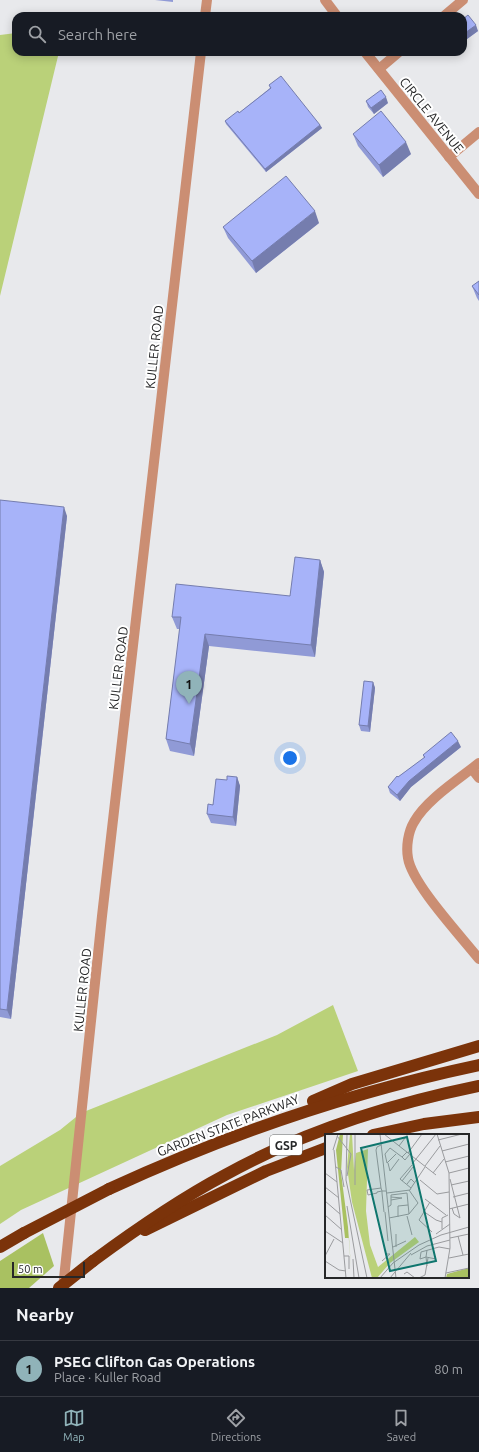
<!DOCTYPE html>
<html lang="en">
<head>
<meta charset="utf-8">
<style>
	body { margin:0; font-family:Ubuntu,sans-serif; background:#242831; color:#f1f3f6 }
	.scale { position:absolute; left:12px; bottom:10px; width:73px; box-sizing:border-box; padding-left:4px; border:2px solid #262728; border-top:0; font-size:11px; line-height:14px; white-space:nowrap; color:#262728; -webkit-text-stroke:3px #fff; paint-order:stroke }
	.you { position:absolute; left:290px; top:758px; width:14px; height:14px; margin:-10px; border:3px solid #fff; border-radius:50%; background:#1a73e8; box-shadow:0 0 0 6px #1a73e833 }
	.badge { display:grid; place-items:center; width:26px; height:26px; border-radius:50%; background:#90b3b9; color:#111; font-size:13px; font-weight:700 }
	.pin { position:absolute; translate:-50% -33px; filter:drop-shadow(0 1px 2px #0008) }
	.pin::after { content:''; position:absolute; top:21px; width:14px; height:12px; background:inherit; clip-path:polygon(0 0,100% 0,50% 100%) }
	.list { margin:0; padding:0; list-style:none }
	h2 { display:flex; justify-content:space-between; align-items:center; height:52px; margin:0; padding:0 16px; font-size:17px }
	h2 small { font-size:13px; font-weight:400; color:#9ea1a6 }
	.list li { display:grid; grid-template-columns:26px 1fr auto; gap:12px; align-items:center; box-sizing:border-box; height:56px; padding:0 16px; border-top:1px solid #363941 }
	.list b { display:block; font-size:15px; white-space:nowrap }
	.list p { margin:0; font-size:13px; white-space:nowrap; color:#9ea1a6 }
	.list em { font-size:13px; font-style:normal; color:#9ea1a6 }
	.icon { flex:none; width:22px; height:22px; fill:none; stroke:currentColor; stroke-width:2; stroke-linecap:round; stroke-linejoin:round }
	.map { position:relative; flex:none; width:479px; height:1288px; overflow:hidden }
	.search { position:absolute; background:#171b24; box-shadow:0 2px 10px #0003; left:12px; right:12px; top:12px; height:44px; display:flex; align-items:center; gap:10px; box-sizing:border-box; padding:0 14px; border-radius:12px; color:#9ea1a6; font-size:15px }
	.sheet { height:108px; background:#171b24 }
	nav { display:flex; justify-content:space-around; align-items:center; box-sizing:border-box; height:56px; border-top:1px solid #363941; background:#171b24; font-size:11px; color:#9ea1a6 }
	nav a { display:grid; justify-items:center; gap:2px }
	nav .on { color:#90b3b9 }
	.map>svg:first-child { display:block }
	.green { fill:#bad179 }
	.forest { fill:#a9c161 }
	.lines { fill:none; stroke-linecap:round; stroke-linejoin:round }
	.minor { stroke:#cb8e73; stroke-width:10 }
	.highway { stroke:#7b330a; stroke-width:12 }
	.highway-bridge { stroke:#7b330a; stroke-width:12 }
	.wall { fill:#909ad6 }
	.shaded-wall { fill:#757dae }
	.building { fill:#a7b3f9; stroke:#757dae }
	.labels { text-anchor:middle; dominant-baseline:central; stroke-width:4; stroke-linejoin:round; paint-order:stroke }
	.shield { fill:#fff; stroke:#676868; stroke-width:1 }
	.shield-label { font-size:12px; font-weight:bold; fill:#262728 }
	.street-label { font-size:13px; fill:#262728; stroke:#fff }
	.inset-road { fill:none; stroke:#9a9b9e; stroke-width:1 }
	.view { fill:#0f766e; fill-opacity:0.15; stroke:#0f766e; stroke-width:2 }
	.inset-edge { fill:none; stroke:#262728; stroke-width:2 }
</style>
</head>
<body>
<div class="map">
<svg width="479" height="1288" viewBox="0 0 479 1288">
	<rect width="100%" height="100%" fill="#e8e9ec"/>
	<g class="green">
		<polygon points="16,33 16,52 59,52 0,296 0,35"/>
		<polygon points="333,1005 358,1071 227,1115 21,1210 0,1224 0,1166 60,1130 81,1113 277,1035"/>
	</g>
	<polygon class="forest" points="43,1233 54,1266 29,1288 0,1288 0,1261"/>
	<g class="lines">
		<g class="minor">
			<polyline points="325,0 337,16"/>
			<polyline points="205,16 207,0"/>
			<polyline points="444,16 463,0"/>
			<polyline points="365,52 479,194"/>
			<polyline points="379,69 399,52"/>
			<polyline points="449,157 479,132"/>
			<path d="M479,763C459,779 426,800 414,822C408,832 406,847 408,858C412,884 461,936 479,959"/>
			<polyline points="472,769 479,778"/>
			<polyline points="63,1288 102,916 201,52"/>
		</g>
		<g class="highway">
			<polyline points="313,1101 352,1084 479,1046"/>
			<polyline points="373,1135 424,1124 479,1117"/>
			<path d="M109,1189C228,1134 351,1092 479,1065"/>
			<polyline points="145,1230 266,1171 326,1148"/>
			<polyline points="0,1247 24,1233"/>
			<path d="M93,1261C135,1230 178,1200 225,1175C304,1131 391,1104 479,1086"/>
		</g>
		<g class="highway-bridge">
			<polyline points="24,1233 109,1189"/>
			<polyline points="59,1288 93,1261"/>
		</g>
	</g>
	<g class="wall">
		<polygon points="155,0 173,0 173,2"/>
		<polygon points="463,19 478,31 467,39 463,34"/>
		<polygon points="269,85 320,125 322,128 266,172 226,124 225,121 239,113 270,88"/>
		<polygon points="366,101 388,103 374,114 368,107"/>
		<polygon points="353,134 411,154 383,177 358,146"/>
		<polygon points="319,223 256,273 228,238 223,227"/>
		<polygon points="479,281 479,301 477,298 472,286"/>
		<polygon points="0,500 67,516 11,1019 0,1017"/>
		<polygon points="320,560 324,572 315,657 209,646 194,756 170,751 166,739 180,629 177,629 172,617 290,596"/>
		<polygon points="373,682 375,688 370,732 361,731 359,725"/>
		<polygon points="461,747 411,787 400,801 390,793 388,787 398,777 424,758 423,755"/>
		<polygon points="237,777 240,786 236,826 211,823 207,814 227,780"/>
	</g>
	<g class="shaded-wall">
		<polygon points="476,25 478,31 467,39 465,33"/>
		<polygon points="386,97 388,103 374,114 371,108"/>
		<polygon points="320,125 322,128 266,172 265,169"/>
		<polygon points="406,142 411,154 383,177 379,165"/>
		<polygon points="315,211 319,223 256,273 252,261"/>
		<polygon points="64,507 67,516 11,1019 7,1010"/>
		<polygon points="320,560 324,572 315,657 311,645"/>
		<polygon points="205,634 209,646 194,756 190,744"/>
		<polygon points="373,682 375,688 370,732 368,726"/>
		<polygon points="458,741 461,747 411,787 400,801 397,795 409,781"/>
		<polygon points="237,777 240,786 236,826 233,817"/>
	</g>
	<g class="building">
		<polygon points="468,15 476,25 465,33 463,31 463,19"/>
		<polygon points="281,76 320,125 265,169 225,121 238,111 239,113 271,88 269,85"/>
		<polygon points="381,90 386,97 371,108 366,101"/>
		<polygon points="381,111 406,142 379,165 353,134"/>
		<polygon points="286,176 315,211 252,261 223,227"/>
		<polygon points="479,281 479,295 472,286"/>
		<polygon points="0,500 64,507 7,1010 0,1009"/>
		<polygon points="295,557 320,560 311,645 205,634 190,744 166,739 181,617 172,617 176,584 290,596"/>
		<polygon points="364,681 373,682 368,726 359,725"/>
		<polygon points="451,732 458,741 409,781 397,795 388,787 397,776 398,777 425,757 423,755"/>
		<polygon points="227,776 237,777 233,817 207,814 208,804 213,805 216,779 227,780"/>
	</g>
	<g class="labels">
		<rect class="shield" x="270" y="1135" width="32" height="20" rx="3"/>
		<g class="shield-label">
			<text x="286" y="1145">GSP</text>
		</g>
		<g class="street-label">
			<text transform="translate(432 115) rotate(51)">CIRCLE AVENUE</text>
			<text transform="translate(154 347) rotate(-84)">KULLER ROAD</text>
			<text transform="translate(118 668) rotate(-83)">KULLER ROAD</text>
			<text transform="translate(82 990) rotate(-84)">KULLER ROAD</text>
			<text transform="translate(228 1125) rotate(-21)">GARDEN STATE PARKWAY</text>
		</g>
	</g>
	<g transform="translate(325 1134)">
		<rect width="144" height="144" fill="#e8e9ec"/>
		<path d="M25,0H27L29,36L31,19L43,15L41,77L45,111L53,133L90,103L94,108L65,129L52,144H47L27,68L22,33Z" fill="#bad179"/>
		<path d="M15,0H18L16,39L23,93L26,135L24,104H20L11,16ZM144,134V144H121L122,140Z" fill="#a9c161"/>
		<path class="inset-road" d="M22,0L21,46L42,144M55,0L71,144M59,0L111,41M112,0L124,39L125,114L120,144M12,2L26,20L22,42M113,6L137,0M56,11L52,13L51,16L56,54M74,12L83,0M8,16L13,0M9,16L21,144M117,17L144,10M82,18L77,23L80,26L85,20M83,19L97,0M71,20L62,29L60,20L65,14L77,23M120,28L144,22M63,29L65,37L74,25M87,30L111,0M100,32L115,12M11,33L16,36L19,53M0,39L12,48M108,39L119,25M124,39L144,34M125,45L135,84M95,46L112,60L124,58M77,47L88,33M82,50L86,45L90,49M30,51V0M126,51L144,47M0,53L14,64M86,54L100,33M62,59L85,56L86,54L75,45L87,31M66,63L77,64L66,66M128,63L144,59M100,65L121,81M0,67L15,80M105,68L94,86L107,98M22,72L34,144M63,73L66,71V61L82,59L84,80L64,84M127,74L129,80L135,84M124,75L144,70M98,77L111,86L117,88M59,78L57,59V57L56,54L42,56L43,61L52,59V58L57,57H61M60,78L63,107M84,80L93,69L84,56M0,81L17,96M82,82L87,101M73,83V72L83,71M117,95V84L123,81M0,97L18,109M71,100V113M111,100L125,90M133,102L138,121M125,104L144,100M68,113L81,107M102,116L101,123L111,125M86,121L102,112L125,106M0,122L9,105M19,122H24V135M124,124L144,120M28,125L29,144M0,127L14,136L21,137M57,127L65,120H60M102,132L101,123L95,125L96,118L114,113L125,115M121,139L144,134M79,140L82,138L90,144M55,144L68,129L94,111L116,101L144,93M65,144L86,119M94,144L100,141L103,124"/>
		<path class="view" d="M82,3L111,127L65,137L36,14Z"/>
		<rect width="144" height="144" class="inset-edge"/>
	</g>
</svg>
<div class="scale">50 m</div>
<div class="you"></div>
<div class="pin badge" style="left:189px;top:704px">1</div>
<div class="search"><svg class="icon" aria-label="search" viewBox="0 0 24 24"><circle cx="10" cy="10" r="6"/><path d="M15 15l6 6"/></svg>Search here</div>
</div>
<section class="sheet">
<h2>Nearby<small></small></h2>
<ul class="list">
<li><span class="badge">1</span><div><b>PSEG Clifton Gas Operations</b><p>Place · Kuller Road</p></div><em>80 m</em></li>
</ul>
</section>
<nav>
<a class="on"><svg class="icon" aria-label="map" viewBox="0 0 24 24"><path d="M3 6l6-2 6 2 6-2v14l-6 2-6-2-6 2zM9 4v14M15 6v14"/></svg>Map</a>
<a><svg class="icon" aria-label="directions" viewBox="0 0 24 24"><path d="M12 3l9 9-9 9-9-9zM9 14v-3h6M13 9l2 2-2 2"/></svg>Directions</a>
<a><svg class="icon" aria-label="saved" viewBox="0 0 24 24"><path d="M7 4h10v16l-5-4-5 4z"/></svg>Saved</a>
</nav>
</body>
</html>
